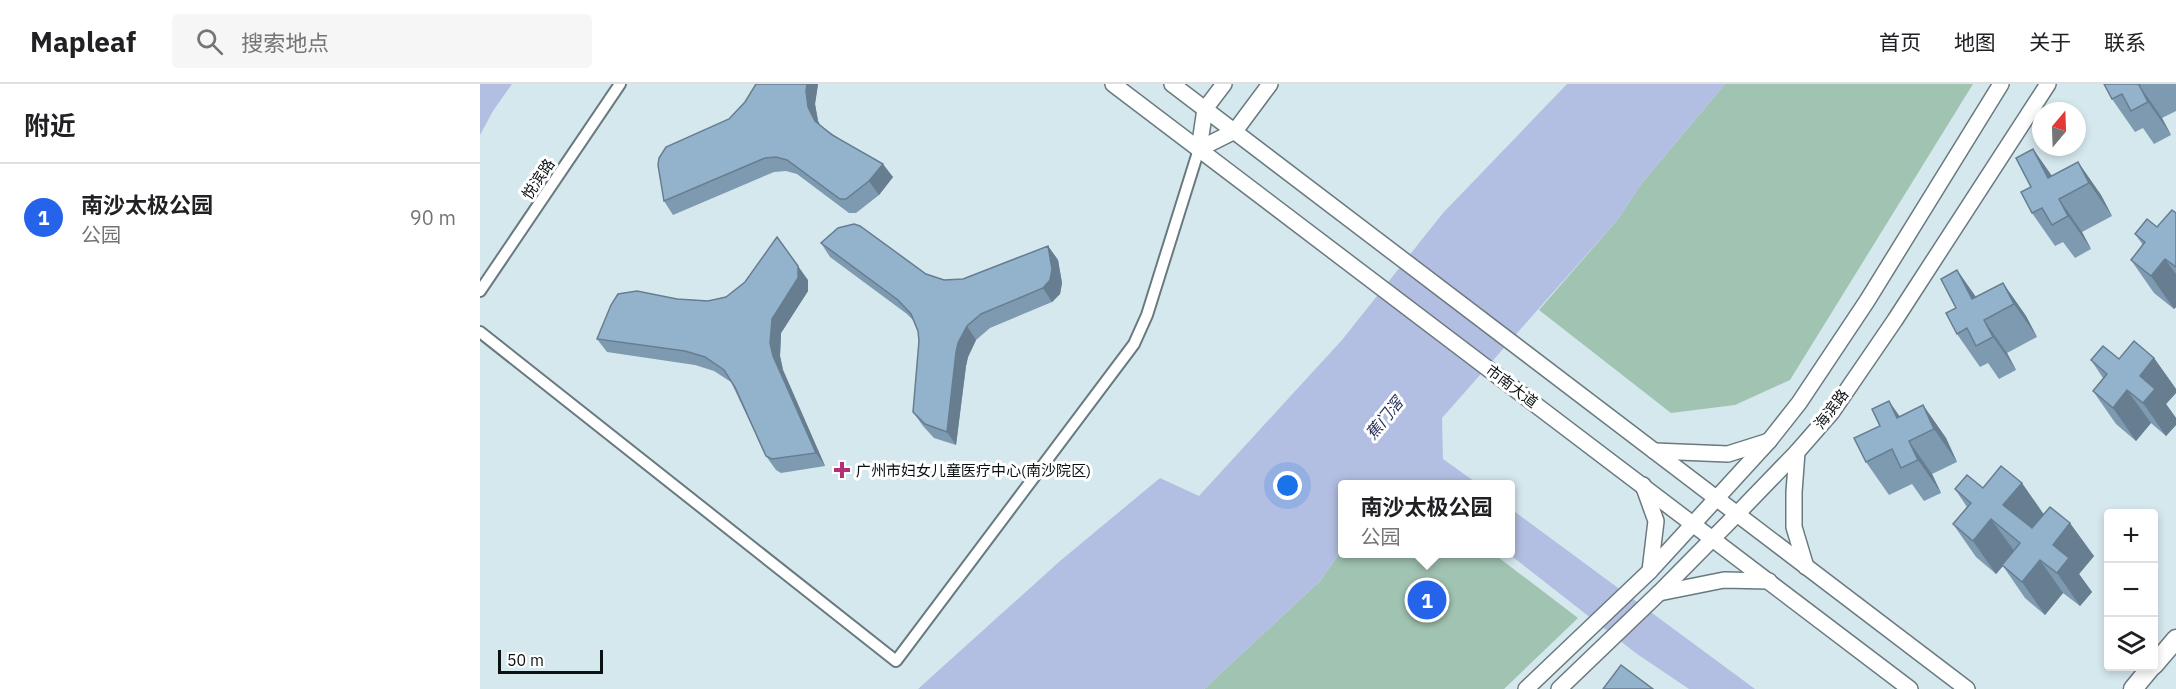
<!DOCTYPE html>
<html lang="zh">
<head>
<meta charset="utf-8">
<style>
	body { margin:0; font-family:"IBM Plex Sans","Noto Sans SC",sans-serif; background:#f6f6f6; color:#202124 }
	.controls { position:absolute; right:18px; bottom:18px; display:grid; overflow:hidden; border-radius:6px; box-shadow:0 3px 9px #0003 }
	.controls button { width:54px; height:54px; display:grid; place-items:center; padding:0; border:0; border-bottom:2px solid #e0e0e0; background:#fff; color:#202124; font:30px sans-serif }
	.compass { position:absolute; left:1552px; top:18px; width:54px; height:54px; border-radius:50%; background:#fff; box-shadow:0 3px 9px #0003; rotate:19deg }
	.scale { position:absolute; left:18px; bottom:15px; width:105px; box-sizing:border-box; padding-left:6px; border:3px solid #0b1214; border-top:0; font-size:16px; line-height:21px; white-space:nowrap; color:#0b1214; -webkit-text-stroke:4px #fff; paint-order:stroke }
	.you { position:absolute; left:808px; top:402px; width:21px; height:21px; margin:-15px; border:4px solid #fff; border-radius:50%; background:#1a73e8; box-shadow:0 0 0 9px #1a73e833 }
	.badge { display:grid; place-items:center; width:39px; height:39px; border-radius:50%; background:#2563eb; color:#fff; font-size:20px; font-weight:700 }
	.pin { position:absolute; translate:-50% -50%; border:3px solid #fff; box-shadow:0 2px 6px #0006 }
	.popup { position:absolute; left:858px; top:396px; width:177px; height:78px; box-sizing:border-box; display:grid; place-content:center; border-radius:6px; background:#fff; filter:drop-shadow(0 2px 4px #0005); font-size:20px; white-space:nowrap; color:#757577 }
	.popup b { font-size:22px; color:#202124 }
	.popup::after { content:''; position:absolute; left:50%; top:100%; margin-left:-12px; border:12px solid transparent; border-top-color:#fff }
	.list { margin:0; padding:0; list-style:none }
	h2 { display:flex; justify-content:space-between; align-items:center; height:78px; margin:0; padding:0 24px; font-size:26px }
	h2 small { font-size:20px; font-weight:400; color:#757577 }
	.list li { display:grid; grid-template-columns:39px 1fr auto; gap:18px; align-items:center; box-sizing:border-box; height:108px; padding:0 24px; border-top:2px solid #e0e0e0 }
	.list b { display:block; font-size:22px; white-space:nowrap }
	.list p { margin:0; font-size:20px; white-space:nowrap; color:#757577 }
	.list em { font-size:20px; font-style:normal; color:#757577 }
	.icon { flex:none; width:33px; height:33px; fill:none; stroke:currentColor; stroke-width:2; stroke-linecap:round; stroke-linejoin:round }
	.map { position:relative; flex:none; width:1696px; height:605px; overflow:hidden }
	header { display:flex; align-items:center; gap:36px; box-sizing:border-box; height:84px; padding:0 30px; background:#fff; border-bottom:2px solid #e0e0e0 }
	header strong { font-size:28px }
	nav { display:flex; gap:33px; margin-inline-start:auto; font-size:21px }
	.search { width:420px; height:54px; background:#f6f6f6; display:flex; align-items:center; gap:15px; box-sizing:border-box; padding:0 21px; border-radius:6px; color:#757577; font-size:22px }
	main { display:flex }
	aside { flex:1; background:#fff }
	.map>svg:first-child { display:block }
	.green { fill:#a1c3b2 }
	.water { fill:#b3bfe2 }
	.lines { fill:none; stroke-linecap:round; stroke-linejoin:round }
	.street-casing { stroke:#697a7f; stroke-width:14 }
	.secondary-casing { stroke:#697a7f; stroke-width:18 }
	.primary-casing { stroke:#697a7f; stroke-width:21 }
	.street { stroke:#fff; stroke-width:10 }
	.secondary { stroke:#fff; stroke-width:15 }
	.primary { stroke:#fff; stroke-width:18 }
	.wall { fill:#7e9ab0 }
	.shaded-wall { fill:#677d90 }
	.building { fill:#93b3cd; stroke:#677d90; stroke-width:1.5 }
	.poi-dot { fill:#b33078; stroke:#fff; stroke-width:2 }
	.labels { text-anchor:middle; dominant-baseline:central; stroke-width:6; stroke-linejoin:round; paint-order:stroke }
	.street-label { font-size:15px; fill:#0b1214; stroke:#fff }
	.poi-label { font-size:15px; fill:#0b1214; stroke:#fff; text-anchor:start }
	.water-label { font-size:16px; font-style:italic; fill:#1f2956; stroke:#fff }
</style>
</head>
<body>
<header>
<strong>Mapleaf</strong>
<div class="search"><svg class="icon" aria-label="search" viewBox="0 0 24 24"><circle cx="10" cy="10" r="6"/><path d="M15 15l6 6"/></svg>搜索地点</div>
<nav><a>首页</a><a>地图</a><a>关于</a><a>联系</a></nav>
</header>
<main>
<aside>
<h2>附近<small></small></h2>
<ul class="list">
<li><span class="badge">1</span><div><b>南沙太极公园</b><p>公园</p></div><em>90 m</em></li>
</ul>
</aside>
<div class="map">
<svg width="1696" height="605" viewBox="0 0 1696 605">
	<rect width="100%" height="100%" fill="#d5e8ee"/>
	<g class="green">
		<polygon points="1245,0 1493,0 1310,296 1255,321 1191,329 1059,226 1138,135 1161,100"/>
		<polygon points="863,464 863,470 1014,470 1098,534 1024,605 724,605 840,497"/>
	</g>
	<g class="water">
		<polygon points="0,0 32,0 13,27 0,51"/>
		<polygon points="1087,0 1245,0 1161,100 1138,135 962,334 963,375 998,400 863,400 863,464 840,497 724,605 438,605 580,477 680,394 719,412 862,256 963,129"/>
		<polygon points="1031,425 1275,605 1209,605 1157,570 1029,470 1031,470"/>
	</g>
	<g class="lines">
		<defs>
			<g id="street">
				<polyline points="0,207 140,0"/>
				<polyline points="0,248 416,577 654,260 667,231 719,65"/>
			</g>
			<g id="secondary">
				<polyline points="633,0 1430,605"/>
				<polyline points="692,0 1487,605"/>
				<polyline points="719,65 755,47 790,0"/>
				<polyline points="719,65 725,25 744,0"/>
				<polyline points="1174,367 1248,370 1289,357"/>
				<polyline points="1317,368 1314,408 1314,443 1326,483"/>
				<polyline points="1163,401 1176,437 1170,487"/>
				<polyline points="1179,509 1244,496 1289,497"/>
				<polyline points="1046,605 1170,487 1289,357 1319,319 1387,217 1521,0"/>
				<polyline points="1079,605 1179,509 1257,430 1317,368 1352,328 1415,236 1568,0"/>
			</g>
			<g id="primary">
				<polyline points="1674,581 1696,555"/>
				<polyline points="1653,605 1672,582"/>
			</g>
		</defs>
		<use href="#street" class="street-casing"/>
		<use href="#secondary" class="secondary-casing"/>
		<use href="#primary" class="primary-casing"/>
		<use href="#street" class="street"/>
		<use href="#secondary" class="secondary"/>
		<use href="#primary" class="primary"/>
	</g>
	<g class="wall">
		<polygon points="276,0 338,0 335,20 338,37 340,41 413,93 399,111 376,129 369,129 317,90 306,87 294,88 193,131 184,117 249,35 265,18"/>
		<polygon points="1624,0 1696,0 1696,27 1682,34 1691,51 1674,60 1663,44 1655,48 1632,15"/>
		<polygon points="1553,65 1572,92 1598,78 1621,111 1632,132 1602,148 1611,165 1595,174 1583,158 1575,162 1552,129 1551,103"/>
		<polygon points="1696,129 1696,223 1694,225 1674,209 1651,176 1663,161 1655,150 1677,143"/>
		<polygon points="341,159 464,196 483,195 568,162 578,176 582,199 580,210 572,218 510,244 496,256 488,273 486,282 476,361 454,354 443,342 433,328 439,257 438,247 434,237 427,230 350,173"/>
		<polygon points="1477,186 1496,213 1523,199 1546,232 1557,253 1527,269 1536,286 1519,295 1508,279 1500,283 1477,250 1476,224"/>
		<polygon points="328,196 328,207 301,249 300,272 303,286 345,382 301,389 296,386 286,372 251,298 234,287 215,281 127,268 117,255 197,215 228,217"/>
		<polygon points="1674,274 1696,305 1696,309 1686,320 1696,334 1696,341 1686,352 1671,339 1656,357 1636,340 1613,307 1623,294 1611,276"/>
		<polygon points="1443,321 1466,354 1477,378 1452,390 1461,409 1444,417 1432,400 1409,411 1386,378"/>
		<polygon points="1503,404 1564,431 1614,472 1599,490 1612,508 1600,522 1583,509 1565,531 1545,514 1523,482 1516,490 1496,473 1473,440 1487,423 1475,405"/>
	</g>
	<g class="shaded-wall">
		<polygon points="327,0 338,0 335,20 338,37 345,51 335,37 328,23 326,7"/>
		<polygon points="1659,1 1682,34 1691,51 1668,18"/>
		<polygon points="1553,65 1576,98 1568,94"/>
		<polygon points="1598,78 1621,111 1632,132 1609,99"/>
		<polygon points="403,80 413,93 399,111 389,97"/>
		<polygon points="1579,115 1602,148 1611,165 1588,132"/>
		<polygon points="568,162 578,176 582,199 580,210 572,218 563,204"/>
		<polygon points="1685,175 1696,190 1696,223 1694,225 1671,192"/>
		<polygon points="318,182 328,196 328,207 301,249 300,272 303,286 345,382 336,369 293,272 290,259 292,235"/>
		<polygon points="1477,186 1500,219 1492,215"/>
		<polygon points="1523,199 1546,232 1557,253 1534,220"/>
		<polygon points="1504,236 1527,269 1536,286 1513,253"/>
		<polygon points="487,242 496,256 488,273 486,282 476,361 467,348 476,268 478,259"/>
		<polygon points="1674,274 1696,305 1696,309 1686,320 1696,334 1696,341 1686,352 1663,319 1660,292"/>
		<polygon points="1647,306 1671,339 1656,357 1633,324"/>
		<polygon points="1409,317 1432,350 1417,334"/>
		<polygon points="1443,321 1466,354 1477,378 1454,345"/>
		<polygon points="1429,357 1452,390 1461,409 1438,376"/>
		<polygon points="1542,399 1565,432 1547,454 1523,421"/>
		<polygon points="1511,435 1535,468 1516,490 1493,457"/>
		<polygon points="1590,439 1614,472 1599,490 1612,508 1600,522 1577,489 1573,461"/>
		<polygon points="1560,476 1583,509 1565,531 1542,498"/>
	</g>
	<g class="building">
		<polygon points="276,0 327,0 326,7 328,23 335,37 352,51 403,80 389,97 366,115 360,115 307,76 296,73 285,74 184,117 178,81 179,74 186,63 249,35 265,18"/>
		<polygon points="1624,0 1660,0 1659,1 1668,18 1651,27 1642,10 1632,15"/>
		<polygon points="1553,65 1568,94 1598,78 1609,99 1579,115 1588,132 1572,141 1562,124 1552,129 1541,108 1551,103 1536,74"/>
		<polygon points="1692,126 1696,129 1696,183 1685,175 1671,192 1651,176 1665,158 1655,150 1667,135 1677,143"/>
		<polygon points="374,140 380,142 446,190 464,196 483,195 568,162 572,185 570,196 563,204 501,230 487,242 478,259 476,268 467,348 445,340 433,328 439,257 438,247 431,230 418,216 341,159 358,144"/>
		<polygon points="297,153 318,182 318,194 292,235 290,259 293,272 336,369 292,375 286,372 255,303 244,286 225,273 205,267 117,255 131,221 138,210 157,207 197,215 228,217 246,213 265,198"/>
		<polygon points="1477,186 1492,215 1523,199 1534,220 1504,236 1513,253 1496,262 1487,244 1477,250 1466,229 1476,224 1461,195"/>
		<polygon points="1654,257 1674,274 1660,292 1675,305 1663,319 1647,306 1633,324 1613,307 1627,290 1611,276 1623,262 1639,275"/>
		<polygon points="1409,317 1417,334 1443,321 1454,345 1429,357 1438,376 1421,384 1412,365 1386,378 1374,354 1400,342 1392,325"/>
		<polygon points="1521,382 1542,399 1523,421 1552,444 1570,423 1590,439 1573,461 1589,474 1577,489 1560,476 1542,498 1522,481 1540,459 1511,435 1493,457 1473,440 1491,419 1475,405 1487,391 1503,404"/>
		<polygon points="1141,581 1173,605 1123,605"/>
	</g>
	<path class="poi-dot" d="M359 377h6v6h6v6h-6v6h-6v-6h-6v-6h6z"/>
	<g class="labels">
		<g class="street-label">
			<text transform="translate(58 95) rotate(-56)">悦滨路</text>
			<text transform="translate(1032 302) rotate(37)">市南大道</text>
			<text transform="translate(1351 325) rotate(-53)">海滨路</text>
		</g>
		<g class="poi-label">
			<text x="376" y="386">广州市妇女儿童医疗中心(南沙院区)</text>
		</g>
		<g class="water-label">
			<text transform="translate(904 334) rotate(-51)">蕉门滘</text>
		</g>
	</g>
</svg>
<div class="controls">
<button>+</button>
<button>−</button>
<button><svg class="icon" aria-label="layers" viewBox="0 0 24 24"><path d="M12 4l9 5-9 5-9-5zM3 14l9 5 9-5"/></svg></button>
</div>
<svg class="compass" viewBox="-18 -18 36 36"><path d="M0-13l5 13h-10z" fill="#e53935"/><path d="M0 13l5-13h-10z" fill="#757577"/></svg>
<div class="scale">50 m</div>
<div class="you"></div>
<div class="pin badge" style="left:947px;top:516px">1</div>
<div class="popup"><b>南沙太极公园</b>公园</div>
</div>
</main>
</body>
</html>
